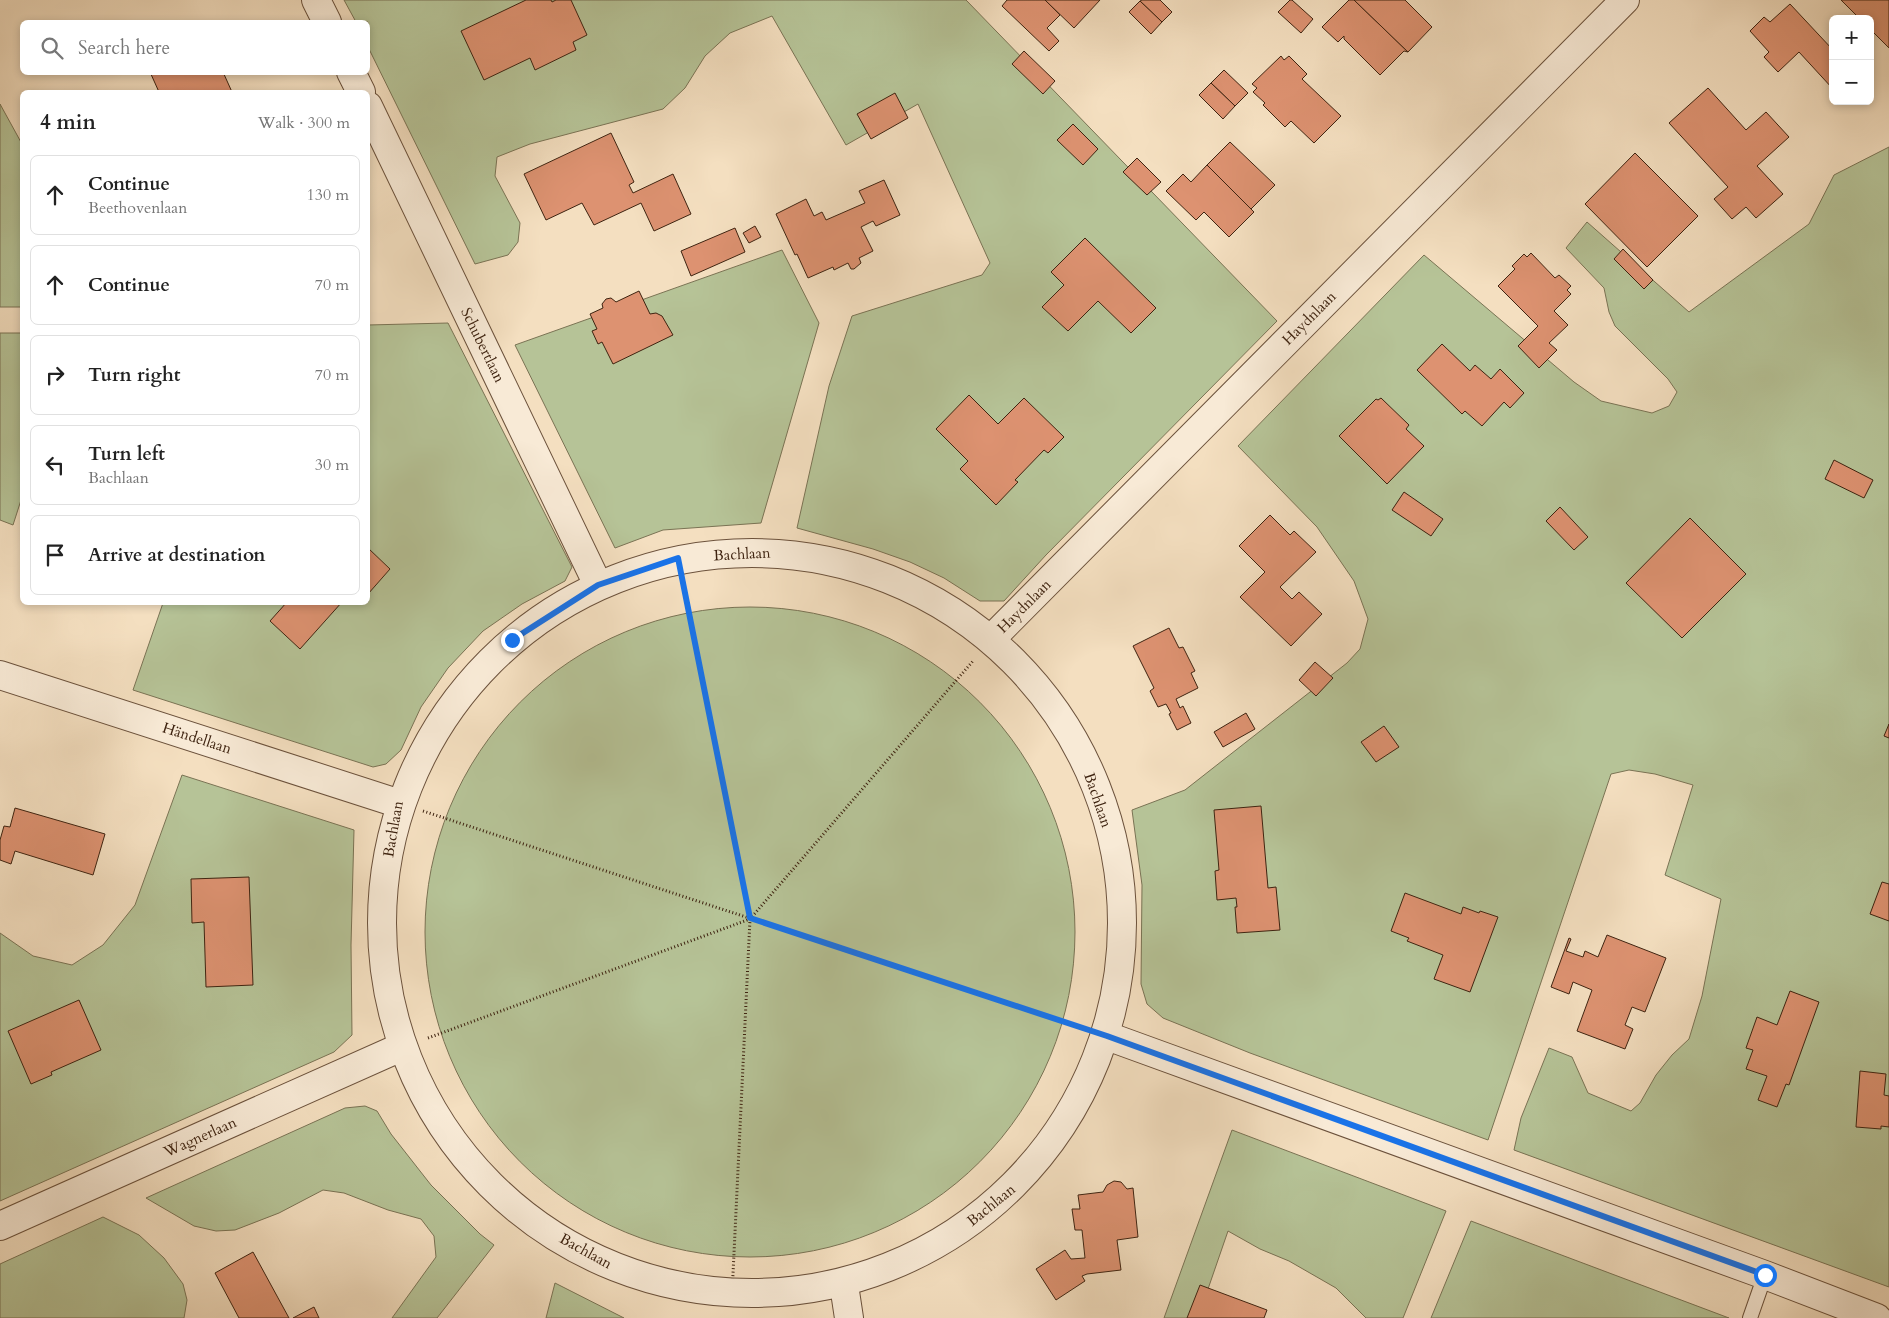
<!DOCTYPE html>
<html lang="en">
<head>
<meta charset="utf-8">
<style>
	body { margin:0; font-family:Cardo,serif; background:#f2f2f2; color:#222 }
	.controls { position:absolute; right:15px; top:15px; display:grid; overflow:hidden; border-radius:8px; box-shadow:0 2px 8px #0003 }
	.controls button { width:45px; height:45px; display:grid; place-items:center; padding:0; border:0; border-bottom:1px solid #e0e0e0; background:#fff; color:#222; font:25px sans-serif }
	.stop { position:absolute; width:15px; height:15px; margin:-11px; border:4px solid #1a73e8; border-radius:50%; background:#fff }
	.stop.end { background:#1a73e8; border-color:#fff; box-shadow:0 1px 5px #0008 }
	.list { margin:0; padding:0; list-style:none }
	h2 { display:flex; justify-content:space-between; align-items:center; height:65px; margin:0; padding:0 20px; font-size:21px }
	h2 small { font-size:16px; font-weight:400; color:#767676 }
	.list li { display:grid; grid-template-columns:32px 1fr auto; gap:15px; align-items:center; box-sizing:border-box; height:80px; margin:0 10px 10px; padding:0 10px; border:1px solid #e0e0e0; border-radius:8px }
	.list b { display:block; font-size:19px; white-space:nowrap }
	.list p { margin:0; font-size:16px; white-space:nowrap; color:#767676 }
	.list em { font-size:16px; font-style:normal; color:#767676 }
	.icon { flex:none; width:28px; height:28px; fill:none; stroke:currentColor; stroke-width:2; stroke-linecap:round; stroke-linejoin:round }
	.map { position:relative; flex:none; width:1889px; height:1318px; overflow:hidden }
	.search { position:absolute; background:#fff; box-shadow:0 2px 8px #0003; left:20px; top:20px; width:350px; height:55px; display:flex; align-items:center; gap:12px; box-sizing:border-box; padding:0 18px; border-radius:8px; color:#767676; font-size:19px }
	.panel { position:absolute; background:#fff; box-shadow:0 2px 8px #0003; left:20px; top:90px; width:350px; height:515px; border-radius:8px }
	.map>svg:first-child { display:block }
	.green { fill:#b6c397; stroke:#7a7354 }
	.building { fill:#dd9271; stroke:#3e2310 }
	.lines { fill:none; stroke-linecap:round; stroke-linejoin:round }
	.lane-casing { stroke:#6c523c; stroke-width:16 }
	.street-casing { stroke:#6c523c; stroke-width:30 }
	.path { stroke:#3e2310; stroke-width:3; stroke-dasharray:1 2.5; stroke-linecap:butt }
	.lane { stroke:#f8ead6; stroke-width:14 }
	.street { stroke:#f8ead6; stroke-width:28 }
	.route { stroke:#1a73e8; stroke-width:6 }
	.labels { text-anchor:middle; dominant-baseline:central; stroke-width:4; stroke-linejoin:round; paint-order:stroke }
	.street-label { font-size:15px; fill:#3e2310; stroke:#f8ead6 }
</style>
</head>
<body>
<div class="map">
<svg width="1889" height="1318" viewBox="0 0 1889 1318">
	<rect width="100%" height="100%" fill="#f4dfc0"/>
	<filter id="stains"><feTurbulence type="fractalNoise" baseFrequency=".004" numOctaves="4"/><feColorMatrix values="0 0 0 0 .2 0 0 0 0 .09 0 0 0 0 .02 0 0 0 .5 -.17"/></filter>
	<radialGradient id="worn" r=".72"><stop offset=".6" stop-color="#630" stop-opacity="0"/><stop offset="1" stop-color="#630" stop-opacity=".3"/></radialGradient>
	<g class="green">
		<polygon points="344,0 966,0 1277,321 1046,555 1004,601 980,601 944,578 910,562 873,549 797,528 829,386 852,316 982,275 990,263 918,104 846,145 772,16 730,33 705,56 685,88 663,109 530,144 497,157 495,176 520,223 518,242 508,255 475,264 368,47 368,22 356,22"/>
		<polygon points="0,104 22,144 22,307 0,307"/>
		<polygon points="1889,147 1889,1287 1514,1150 1521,1118 1549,1048 1572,1057 1588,1093 1631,1111 1640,1103 1656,1075 1672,1055 1689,1039 1702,996 1721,899 1665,875 1693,785 1655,774 1629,770 1611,774 1488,1140 1250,1053 1163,1018 1147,1004 1141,984 1142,885 1132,810 1185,790 1347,663 1360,649 1368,619 1354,581 1317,527 1238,446 1424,255 1574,382 1601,401 1652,413 1669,406 1677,392 1668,379 1615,326 1609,312 1604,288 1566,248 1587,222 1689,312 1809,224 1834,175"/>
		<polygon points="782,250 819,323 761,523 663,530 615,548 515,345"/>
		<polygon points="448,323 572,567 565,581 522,604 483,631 448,668 421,707 401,750 386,764 373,767 133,690 163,603 368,602 368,325"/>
		<polygon points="0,333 22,333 22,497 13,525 0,520"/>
		<circle cx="750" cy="932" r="325"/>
		<polygon points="182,775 354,830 351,945 352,1035 334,1052 0,1201 0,933 33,956 72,965 103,945 135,905"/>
		<polygon points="365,1106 377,1111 391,1134 431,1185 480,1234 494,1245 437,1318 392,1318 436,1257 434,1236 421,1219 388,1210 344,1193 323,1190 279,1213 235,1230 216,1231 194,1226 146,1198 345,1108"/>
		<polygon points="1232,1130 1446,1211 1403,1318 1366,1318 1336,1288 1289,1261 1260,1249 1228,1231 1198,1318 1164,1318"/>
		<polygon points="103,1217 139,1235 164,1258 183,1284 187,1300 184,1318 0,1318 0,1264"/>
		<polygon points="1471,1221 1729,1318 1431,1318"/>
		<polygon points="555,1283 624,1318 546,1318"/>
	</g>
	<g class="building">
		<polygon points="526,0 551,0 552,2 556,0 571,0 587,35 573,42 576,50 535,70 530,58 484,80 461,31"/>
		<polygon points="1007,0 1045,0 1060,15 1047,28 1059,41 1049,51 1002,6"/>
		<polygon points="1045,0 1100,0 1074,28"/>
		<polygon points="1142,0 1160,0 1172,12 1162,22 1140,1"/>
		<polygon points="1290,0 1292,0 1313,19 1301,33 1278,12"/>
		<polygon points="1349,0 1354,0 1408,52 1404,51 1380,75 1344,39 1344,36 1338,42 1322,27"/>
		<polygon points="1354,0 1405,0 1432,27 1408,52"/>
		<polygon points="1841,0 1889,0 1889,48 1870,29 1870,19 1860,19"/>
		<polygon points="1140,1 1162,22 1151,34 1129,12"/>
		<polygon points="1790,4 1833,50 1833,89 1799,52 1778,72 1764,57 1769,52 1750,31 1764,17 1770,22"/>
		<polygon points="1024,51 1055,81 1043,94 1012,64"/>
		<polygon points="1281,56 1284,60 1289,56 1307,74 1302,79 1341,116 1314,143 1291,121 1285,127 1263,105 1265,103 1253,92 1257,88 1252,84"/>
		<polygon points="1224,70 1248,93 1235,106 1211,83"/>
		<polygon points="150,72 223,72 232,92 157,92 159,92"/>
		<polygon points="1211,83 1235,106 1223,119 1199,95"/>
		<polygon points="1708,88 1746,130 1766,112 1789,137 1757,166 1783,194 1756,218 1746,207 1732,219 1714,199 1728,187 1669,123"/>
		<polygon points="895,93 908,118 871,139 857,114"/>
		<polygon points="1073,124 1098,149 1083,165 1057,140"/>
		<polygon points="611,133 634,182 629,185 633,193 673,174 691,214 654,231 641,203 594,225 582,203 546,220 524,174"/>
		<polygon points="1230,142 1275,185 1251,209 1207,165"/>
		<polygon points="1635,153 1698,216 1647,267 1585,204"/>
		<polygon points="1137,158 1161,182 1147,195 1123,172"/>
		<polygon points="1207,165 1254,212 1229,237 1204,212 1196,220 1166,191 1183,174 1191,182"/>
		<polygon points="884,180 900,215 876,226 873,221 861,227 873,251 859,258 861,263 854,269 851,269 848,263 834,270 833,267 808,278 797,254 795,255 776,214 806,199 814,216 822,212 826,220 865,203 859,191"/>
		<polygon points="755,226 761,237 749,243 743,233"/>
		<polygon points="735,228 745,252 691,276 681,251"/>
		<polygon points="1085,238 1156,308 1131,333 1098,301 1068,331 1042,307 1064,285 1051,272"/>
		<polygon points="1623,249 1653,280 1644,289 1614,259"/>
		<polygon points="1531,253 1555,278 1559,275 1571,286 1567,290 1571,294 1554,311 1568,325 1549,343 1557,350 1539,368 1518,346 1538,326 1498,286 1515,269 1512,266 1524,254 1527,257"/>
		<polygon points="639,291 650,314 656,313 662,316 673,335 613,364 602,342 598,344 592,331 597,329 590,314 603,308 602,304 606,299 611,298 616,302"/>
		<polygon points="1442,344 1470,371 1475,365 1491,379 1500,369 1524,393 1510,408 1504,402 1482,426 1465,411 1462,414 1417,370"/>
		<polygon points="969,395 998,424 1024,398 1064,437 1048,453 1044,450 1015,480 1018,482 996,505 960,469 968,461 936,429"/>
		<polygon points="1381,398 1409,425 1406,429 1424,446 1387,484 1339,436 1376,399 1378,400"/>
		<polygon points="1834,460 1873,480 1864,498 1825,479"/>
		<polygon points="1404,492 1443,519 1431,536 1392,510"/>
		<polygon points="1560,507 1588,537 1574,550 1546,521"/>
		<polygon points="1270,515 1290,535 1294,531 1316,552 1280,587 1292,599 1299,592 1322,614 1291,646 1240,597 1265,572 1239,546"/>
		<polygon points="1690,518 1746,574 1682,638 1626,583"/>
		<polygon points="368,548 390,569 368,594"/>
		<polygon points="287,602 342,602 300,649 270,621"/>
		<polygon points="1169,628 1179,648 1183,647 1195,671 1191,673 1198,688 1176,699 1180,708 1183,706 1191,723 1177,730 1169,714 1171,713 1166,704 1158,707 1150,691 1154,688 1133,646"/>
		<polygon points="1315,662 1333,678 1316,696 1299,680"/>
		<polygon points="1246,713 1255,729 1223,747 1214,732"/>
		<polygon points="1889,724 1889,738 1884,736"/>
		<polygon points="1384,726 1399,747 1376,762 1361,742"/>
		<polygon points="1261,806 1268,888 1276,887 1280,930 1237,933 1235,907 1237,907 1236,898 1217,900 1215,871 1219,870 1214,810"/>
		<polygon points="15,808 105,834 93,875 15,851 11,864 0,860 0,840 4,826 10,827"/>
		<polygon points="249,877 253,985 206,987 204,922 192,923 191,879"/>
		<polygon points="1882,882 1889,884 1889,921 1870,914"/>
		<polygon points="1405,893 1461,914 1463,907 1479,913 1480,911 1498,917 1470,992 1434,979 1443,955 1407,941 1409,938 1391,931"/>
		<polygon points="1607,935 1666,958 1645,1012 1632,1007 1625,1025 1633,1029 1625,1049 1577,1031 1592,990 1573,982 1569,994 1551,987 1569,938 1571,939 1566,951 1583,957 1585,951 1598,957"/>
		<polygon points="1790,991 1819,1002 1789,1085 1786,1084 1777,1107 1758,1100 1767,1076 1746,1069 1753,1050 1746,1048 1757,1017 1777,1025"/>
		<polygon points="79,1000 101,1050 51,1072 52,1075 31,1084 8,1031"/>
		<polygon points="1860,1071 1886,1074 1884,1095 1889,1096 1889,1127 1881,1126 1881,1129 1856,1127"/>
		<polygon points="1114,1181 1121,1182 1127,1189 1133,1188 1138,1237 1117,1240 1121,1270 1087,1274 1082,1276 1085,1281 1056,1300 1036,1269 1065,1250 1071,1259 1085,1258 1082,1230 1075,1230 1072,1209 1080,1209 1078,1195 1103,1192 1107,1185"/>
		<polygon points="253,1252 289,1318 239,1318 215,1273"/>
		<polygon points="1200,1285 1267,1310 1264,1318 1187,1318"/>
		<polygon points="314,1307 319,1318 293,1318"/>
	</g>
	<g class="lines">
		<defs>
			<polyline id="lane" points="1750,1318 1765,1275"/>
			<g id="street">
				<polyline points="316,0 327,22"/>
				<polyline points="351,72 361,92"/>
				<polyline points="368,106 598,585"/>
				<circle cx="752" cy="923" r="370"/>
				<polyline points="993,637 1625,0"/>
				<polyline points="0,675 394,802"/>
				<polyline points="1107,1036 1765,1275 1877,1318"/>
				<polyline points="0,1226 399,1048"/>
				<polyline points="844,1285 849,1318"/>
			</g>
		</defs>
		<use href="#lane" class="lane-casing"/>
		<use href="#street" class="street-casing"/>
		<g class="path">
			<polyline points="679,558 750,919 732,1295"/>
			<polyline points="423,811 1078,1026"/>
			<polyline points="428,1038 750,919 973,661"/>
		</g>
		<use href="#lane" class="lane"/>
		<use href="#street" class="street"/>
	</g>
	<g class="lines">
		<polyline class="route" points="512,640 598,585 678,558 750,918 1107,1036 1765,1275"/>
	</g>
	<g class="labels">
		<g class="street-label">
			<text transform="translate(1309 318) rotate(-45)">Haydnlaan</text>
			<text transform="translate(483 345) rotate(64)">Schubertlaan</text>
			<text transform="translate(742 554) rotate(-3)">Bachlaan</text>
			<text transform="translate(1024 606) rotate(-45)">Haydnlaan</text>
			<text transform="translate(197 738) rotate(18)">Händellaan</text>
			<text transform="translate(1098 800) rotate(71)">Bachlaan</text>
			<text transform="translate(393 829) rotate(-80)">Bachlaan</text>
			<text transform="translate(200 1137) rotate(-24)">Wagnerlaan</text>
			<text transform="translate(991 1205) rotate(-39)">Bachlaan</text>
			<text transform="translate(586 1251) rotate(29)">Bachlaan</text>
		</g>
	</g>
	<rect width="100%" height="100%" filter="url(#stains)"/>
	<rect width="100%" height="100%" fill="url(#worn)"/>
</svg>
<div class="controls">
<button>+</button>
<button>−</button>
</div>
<div class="stop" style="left:1765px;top:1275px"></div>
<div class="stop end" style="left:512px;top:640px"></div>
<div class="search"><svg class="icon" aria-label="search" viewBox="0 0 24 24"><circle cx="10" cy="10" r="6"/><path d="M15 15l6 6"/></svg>Search here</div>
<section class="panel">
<h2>4 min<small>Walk · 300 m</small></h2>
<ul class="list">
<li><svg class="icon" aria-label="ahead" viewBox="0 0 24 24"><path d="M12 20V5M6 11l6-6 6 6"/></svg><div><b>Continue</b><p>Beethovenlaan</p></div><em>130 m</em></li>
<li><svg class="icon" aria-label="ahead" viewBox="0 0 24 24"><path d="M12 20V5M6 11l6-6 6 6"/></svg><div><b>Continue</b></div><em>70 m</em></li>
<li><svg class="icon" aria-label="right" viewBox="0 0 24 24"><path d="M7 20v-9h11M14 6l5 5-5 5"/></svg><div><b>Turn right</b></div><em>70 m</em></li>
<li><svg class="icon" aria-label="left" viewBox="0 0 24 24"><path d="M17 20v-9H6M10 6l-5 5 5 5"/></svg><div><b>Turn left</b><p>Bachlaan</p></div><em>30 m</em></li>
<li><svg class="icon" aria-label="arrive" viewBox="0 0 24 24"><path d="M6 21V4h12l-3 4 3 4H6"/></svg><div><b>Arrive at destination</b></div></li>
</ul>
</section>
</div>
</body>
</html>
